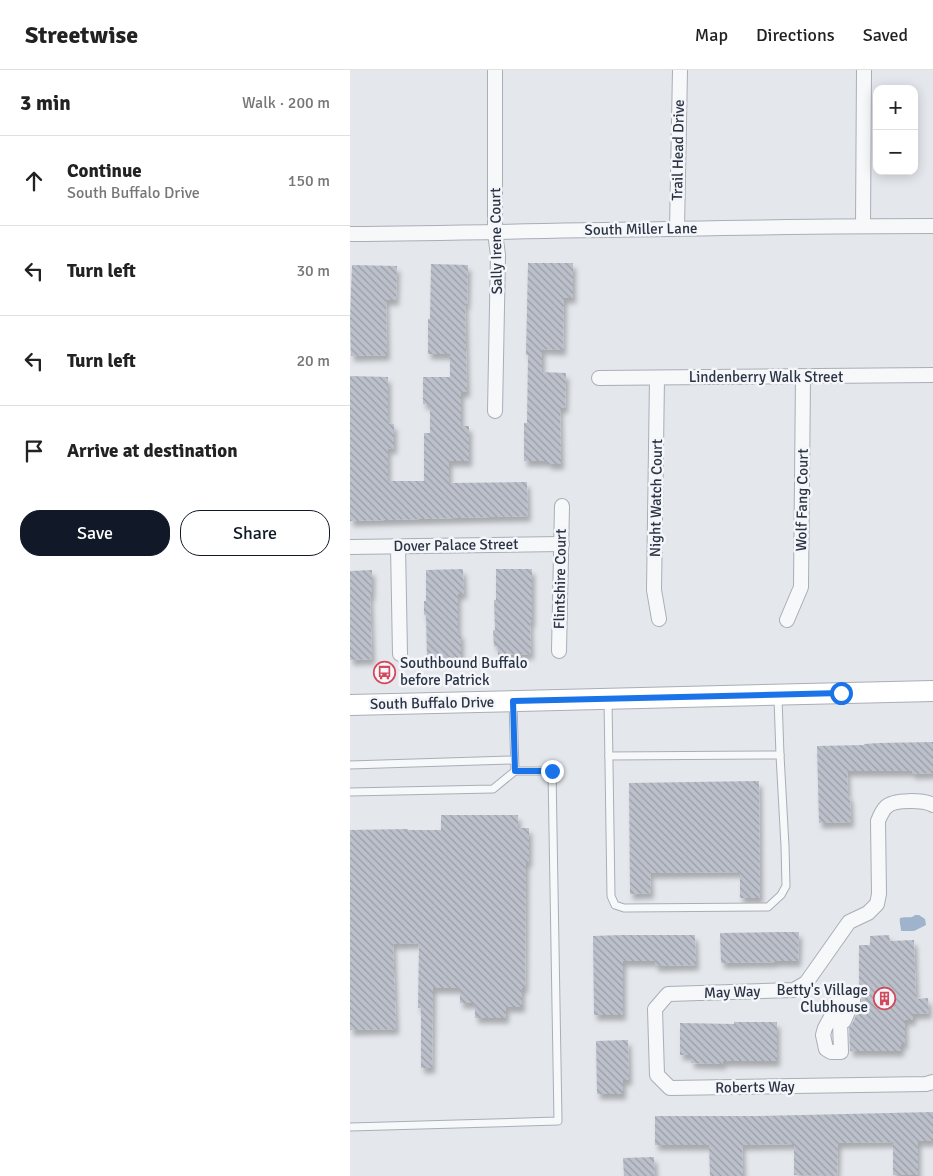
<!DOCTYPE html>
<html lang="en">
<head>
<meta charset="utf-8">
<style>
	body { margin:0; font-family:Signika,sans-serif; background:#f6f6f6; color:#222 }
	.controls { position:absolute; right:15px; top:15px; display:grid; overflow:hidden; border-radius:10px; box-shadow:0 2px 12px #0003 }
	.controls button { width:45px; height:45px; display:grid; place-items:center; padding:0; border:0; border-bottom:1px solid #e0e0e0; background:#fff; color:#222; font:25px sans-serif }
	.stop { position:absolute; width:15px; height:15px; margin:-11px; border:4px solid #1a73e8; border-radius:50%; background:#fff }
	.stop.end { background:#1a73e8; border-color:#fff; box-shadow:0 1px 5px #0008 }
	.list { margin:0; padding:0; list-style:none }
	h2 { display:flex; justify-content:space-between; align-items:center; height:65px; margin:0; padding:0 20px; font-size:21px }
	h2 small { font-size:16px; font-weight:400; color:#767676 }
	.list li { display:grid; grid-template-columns:32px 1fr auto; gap:15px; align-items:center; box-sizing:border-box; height:90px; padding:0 20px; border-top:1px solid #e0e0e0 }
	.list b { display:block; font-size:19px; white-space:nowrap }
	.list p { margin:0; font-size:16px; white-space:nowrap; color:#767676 }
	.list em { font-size:16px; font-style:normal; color:#767676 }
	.actions { display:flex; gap:10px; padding:15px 20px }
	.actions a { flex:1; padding:11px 0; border:1px solid #111827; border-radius:20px; text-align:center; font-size:18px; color:#111827 }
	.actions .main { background:#111827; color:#fff }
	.icon { flex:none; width:28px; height:28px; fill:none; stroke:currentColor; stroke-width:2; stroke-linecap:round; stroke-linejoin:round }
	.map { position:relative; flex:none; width:583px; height:1106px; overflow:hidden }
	header { display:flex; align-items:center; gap:30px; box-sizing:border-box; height:70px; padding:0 25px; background:#fff; border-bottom:1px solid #e0e0e0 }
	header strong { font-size:24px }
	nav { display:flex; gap:28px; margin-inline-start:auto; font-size:18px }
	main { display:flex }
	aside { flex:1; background:#fff }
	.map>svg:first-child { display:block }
	.water { fill:#9fb4cc }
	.building { fill:url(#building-back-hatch); filter:url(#shadow) }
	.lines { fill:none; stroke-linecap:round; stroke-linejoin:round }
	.lane-casing { stroke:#a9aeb7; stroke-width:9 }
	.street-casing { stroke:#a9aeb7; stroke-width:16 }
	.secondary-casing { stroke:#a9aeb7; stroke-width:22 }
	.lane { stroke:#f7f8fa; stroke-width:7 }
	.street { stroke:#f7f8fa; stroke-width:14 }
	.secondary { stroke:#fff; stroke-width:20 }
	.route { stroke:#1a73e8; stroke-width:6 }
	.labels { text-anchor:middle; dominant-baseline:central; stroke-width:5; stroke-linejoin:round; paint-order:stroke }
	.street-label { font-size:15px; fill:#2b3445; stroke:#f4f6f9 }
	.poi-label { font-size:15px; fill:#2b3445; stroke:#f4f6f9; text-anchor:start }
</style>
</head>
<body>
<header>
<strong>Streetwise</strong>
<nav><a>Map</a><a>Directions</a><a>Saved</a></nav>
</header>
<main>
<aside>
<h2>3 min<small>Walk · 200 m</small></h2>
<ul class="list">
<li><svg class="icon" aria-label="ahead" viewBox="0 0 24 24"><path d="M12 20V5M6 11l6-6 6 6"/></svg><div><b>Continue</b><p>South Buffalo Drive</p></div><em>150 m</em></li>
<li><svg class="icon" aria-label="left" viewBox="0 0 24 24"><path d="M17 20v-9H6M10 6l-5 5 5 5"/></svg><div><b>Turn left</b></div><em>30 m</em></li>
<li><svg class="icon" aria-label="left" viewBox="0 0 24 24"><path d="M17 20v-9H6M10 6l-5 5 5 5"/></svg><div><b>Turn left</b></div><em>20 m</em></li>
<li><svg class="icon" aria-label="arrive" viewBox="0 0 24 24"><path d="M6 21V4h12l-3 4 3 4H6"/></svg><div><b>Arrive at destination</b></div></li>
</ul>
<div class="actions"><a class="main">Save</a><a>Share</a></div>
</aside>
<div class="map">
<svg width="583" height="1106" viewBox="0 0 583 1106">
	<defs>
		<pattern id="building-back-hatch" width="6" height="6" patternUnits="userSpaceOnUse" patternTransform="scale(1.25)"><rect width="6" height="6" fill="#bbc0ca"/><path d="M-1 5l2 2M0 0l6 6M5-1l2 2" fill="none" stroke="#989da6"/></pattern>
		<filter id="shadow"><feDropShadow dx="3" dy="5.5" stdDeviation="2.5" flood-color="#0004"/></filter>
	</defs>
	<rect width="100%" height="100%" fill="#e4e7ec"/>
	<path class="water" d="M565,845H569L575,849L576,855L564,861H551C551,856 549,852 550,848C556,846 561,849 565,845Z"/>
	<g class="building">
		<polygon points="178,193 223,193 223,228 214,228 213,280 192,279 192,302 216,303 215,338 210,338 211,394 198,394 198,391 174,391 174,353 177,353 178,285 176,285"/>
		<polygon points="81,194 118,195 117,234 115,234 117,322 111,322 111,356 119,356 119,391 99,391 99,413 177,412 178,446 0,451 0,306 38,307 38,354 44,354 44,379 38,378 38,411 74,411 74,363 80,363 80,334 73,334 73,307 100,307 100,284 78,284 78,249 80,249"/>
		<polygon points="2,195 47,196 46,230 36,230 37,285 1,286 0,250"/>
		<polygon points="113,499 114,524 108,524 108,563 111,563 111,588 77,589 76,545 74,545 74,531 76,531 76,500"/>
		<polygon points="146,499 182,499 182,552 180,552 181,584 148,585 148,576 144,576 143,560 145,560 144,530 146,530"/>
		<polygon points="22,500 22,525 20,525 22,589 0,590 0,501"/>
		<polygon points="583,672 583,703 562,704 562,701 497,701 498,726 500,726 501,752 469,753 467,676 514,675 514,674 529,673"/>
		<polygon points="409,711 410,828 390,828 390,802 300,803 301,823 280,824 279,713"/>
		<polygon points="91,745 168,745 168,758 179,758 179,792 176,792 175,918 172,918 172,937 156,937 156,948 125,948 125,933 110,933 110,918 83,918 82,998 71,998 71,938 68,938 69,873 43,874 46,959 0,960 0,760 58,759 58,760 91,760"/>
		<polygon points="431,862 449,862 448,891 425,891 425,892 371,893 370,863"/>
		<polygon points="272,865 345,865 346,895 305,896 305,891 273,891 273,945 244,945 243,866"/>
		<polygon points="539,865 540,871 564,870 566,929 578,928 579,943 563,944 563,950 555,950 555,974 551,974 551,981 500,981 499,958 502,954 506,945 510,942 512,937 511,924 506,920 506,917 509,917 509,875 520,875 520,866"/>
		<polygon points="384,952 427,952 427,991 373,991 373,994 341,993 341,985 330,985 330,953 384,954"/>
		<polygon points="278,970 279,1010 273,1010 273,1024 247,1024 246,971"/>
		<polygon points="583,1042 583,1071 568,1071 568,1105 543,1105 543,1072 488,1073 487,1106 444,1105 444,1074 392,1075 393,1106 360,1106 359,1075 305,1075 305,1046 409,1046"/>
		<polygon points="304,1087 305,1106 274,1106 273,1088"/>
	</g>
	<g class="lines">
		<defs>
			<g id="lane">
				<polyline points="258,629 261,826 265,835 274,838 418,837 431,825 436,816 435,776 430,685 428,628"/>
				<polyline points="259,686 430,685"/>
				<polyline points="0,695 164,690"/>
				<polyline points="0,722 143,719 165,701"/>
				<polyline points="0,1057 208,1051 202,701 165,701 163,632"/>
			</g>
			<g id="street">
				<polyline points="513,156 514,0"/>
				<polyline points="327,159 330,0"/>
				<path d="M0,164C194,162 389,156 583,156"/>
				<polyline points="249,308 583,305"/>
				<polyline points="307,308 304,520 309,549"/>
				<polyline points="145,341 148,185 145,163 145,0"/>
				<polyline points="48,476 50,584"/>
				<polyline points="0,477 212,474"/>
				<polyline points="437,550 451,517 453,307"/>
				<polyline points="209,581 212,436"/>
				<path d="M583,735C574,730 544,729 536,737C532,741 530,746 528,751L529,824L527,834L518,843L499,852L456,913L444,920L318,924L305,939L307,1005L320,1018L576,1014L583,1012"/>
				<polygon points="488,927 503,928 503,937 500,937 494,951 490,951 491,982 481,982 476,979 473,965 475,958 481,947 488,943 490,938 490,933"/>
			</g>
			<polyline id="secondary" points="0,635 583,621"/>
		</defs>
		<use href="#lane" class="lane-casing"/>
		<use href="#street" class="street-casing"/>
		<use href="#secondary" class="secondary-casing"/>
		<use href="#lane" class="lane"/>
		<use href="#street" class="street"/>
		<use href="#secondary" class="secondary"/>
	</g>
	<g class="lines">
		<polyline class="route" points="202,701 165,701 163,631 491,623"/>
	</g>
	<defs>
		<symbol id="bus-ring" viewBox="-11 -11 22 22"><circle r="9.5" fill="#f4f6f9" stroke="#d1495b" stroke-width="1.5"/><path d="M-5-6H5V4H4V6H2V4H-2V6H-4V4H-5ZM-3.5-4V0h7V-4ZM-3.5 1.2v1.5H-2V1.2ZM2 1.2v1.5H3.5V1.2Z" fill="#d1495b"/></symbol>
		<symbol id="building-ring" viewBox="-11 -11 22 22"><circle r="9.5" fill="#f4f6f9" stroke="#d1495b" stroke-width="1.5"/><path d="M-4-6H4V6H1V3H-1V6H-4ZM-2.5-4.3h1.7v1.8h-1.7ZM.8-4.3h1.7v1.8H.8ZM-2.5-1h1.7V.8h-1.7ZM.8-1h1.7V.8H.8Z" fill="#d1495b"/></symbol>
	</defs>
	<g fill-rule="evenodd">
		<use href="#bus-ring" x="22" y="590" width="25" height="25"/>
		<use href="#building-ring" x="522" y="916" width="25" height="25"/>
	</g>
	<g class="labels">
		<g class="street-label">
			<text transform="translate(328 80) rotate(-89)">Trail Head Drive</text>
			<text transform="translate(291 159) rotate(-1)">South Miller Lane</text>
			<text transform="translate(146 171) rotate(-91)">Sally Irene Court</text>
			<text x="416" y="307">Lindenberry Walk Street</text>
			<text transform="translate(306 428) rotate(-89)">Night Watch Court</text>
			<text transform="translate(452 430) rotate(-89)">Wolf Fang Court</text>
			<text transform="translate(106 475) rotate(-1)">Dover Palace Street</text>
			<text transform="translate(210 509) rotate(-89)">Flintshire Court</text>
			<text transform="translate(82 633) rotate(-1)">South Buffalo Drive</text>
			<text transform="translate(382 922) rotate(-2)">May Way</text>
			<text transform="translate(405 1017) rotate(-1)">Roberts Way</text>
		</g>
		<g class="poi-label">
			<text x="50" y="593">Southbound Buffalo<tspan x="50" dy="17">before Patrick</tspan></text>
			<text x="518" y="920" text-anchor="end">Betty's Village<tspan x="518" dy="17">Clubhouse</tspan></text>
		</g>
	</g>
</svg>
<div class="controls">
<button>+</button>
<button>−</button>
</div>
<div class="stop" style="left:491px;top:623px"></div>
<div class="stop end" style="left:202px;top:701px"></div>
</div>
</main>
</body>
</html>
